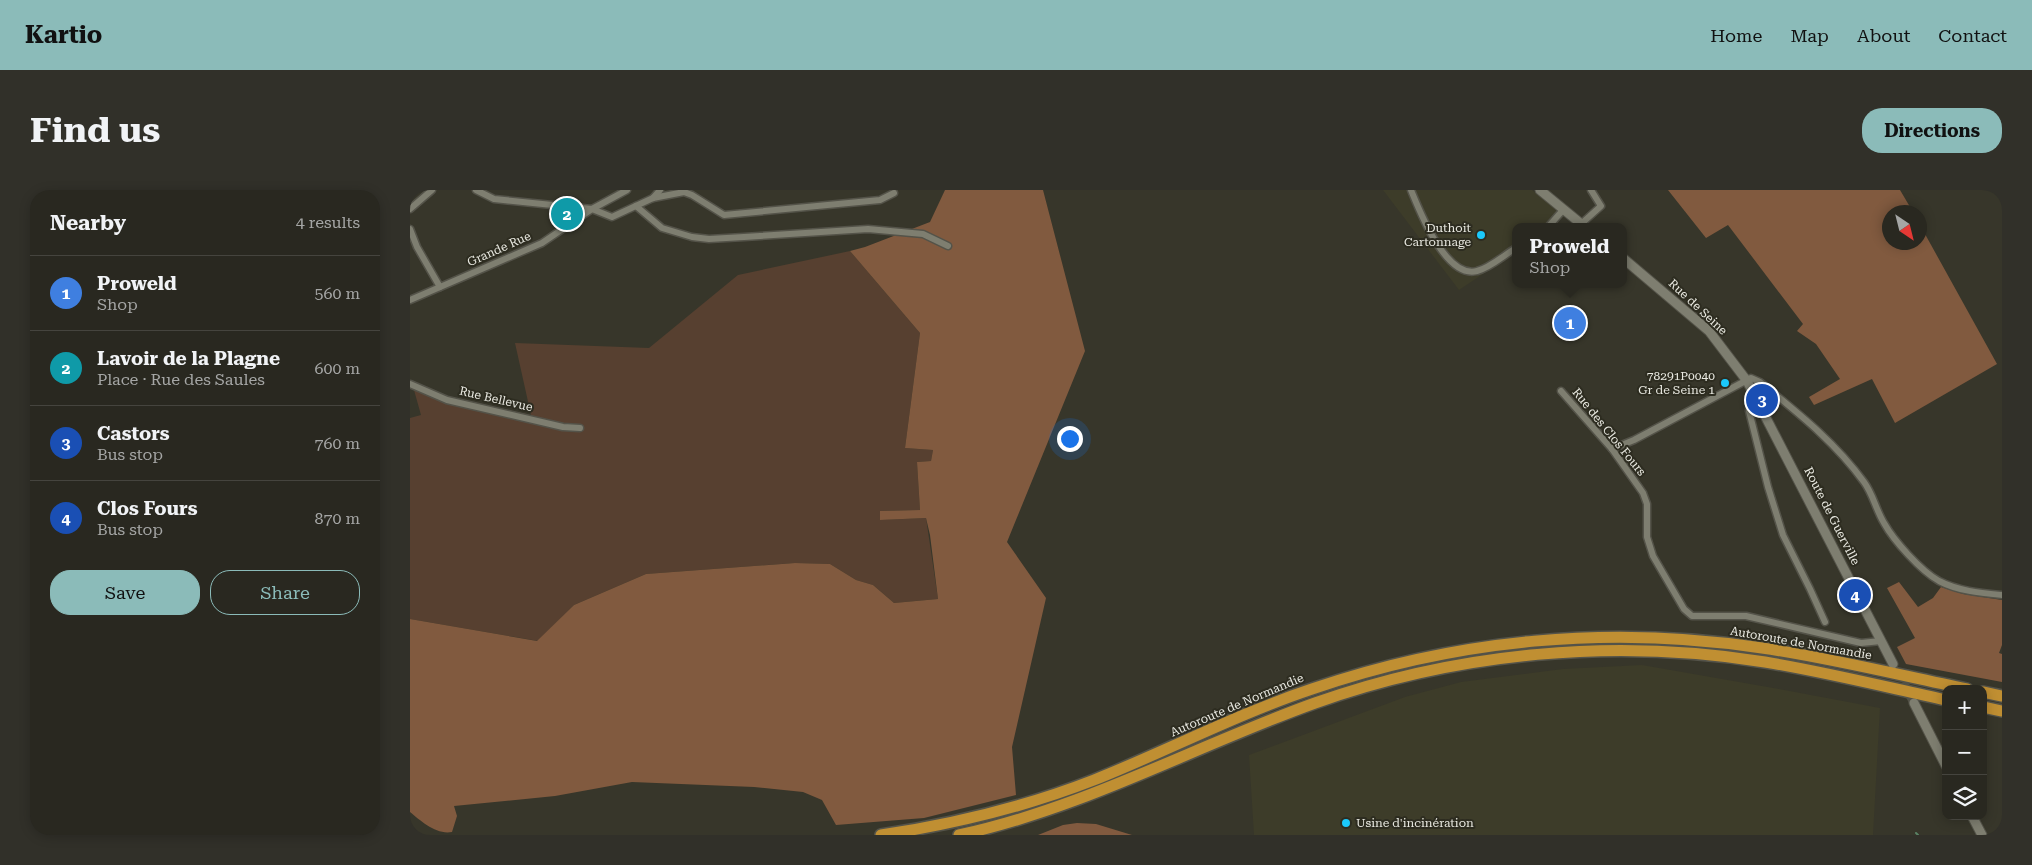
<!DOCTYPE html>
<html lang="en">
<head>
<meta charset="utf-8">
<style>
	body { margin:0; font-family:"Roboto Serif",serif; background:#313029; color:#f1f3f6 }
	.controls { position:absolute; right:15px; bottom:15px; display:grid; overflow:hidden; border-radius:10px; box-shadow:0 2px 12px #0003 }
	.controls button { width:45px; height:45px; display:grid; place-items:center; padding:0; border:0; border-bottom:1px solid #45443e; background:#292820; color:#f1f3f6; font:25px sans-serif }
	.compass { position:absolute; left:1472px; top:15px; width:45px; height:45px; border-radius:50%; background:#292820; box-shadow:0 2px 12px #0003; rotate:145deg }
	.you { position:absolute; left:659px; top:248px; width:18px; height:18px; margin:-12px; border:4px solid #fff; border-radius:50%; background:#1a73e8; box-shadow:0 0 0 8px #1a73e833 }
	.badge { display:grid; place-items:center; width:32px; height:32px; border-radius:50%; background:#8bbbb9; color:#fff; font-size:16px; font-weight:700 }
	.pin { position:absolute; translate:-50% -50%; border:2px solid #fff; box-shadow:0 1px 5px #0006 }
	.popup { position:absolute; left:1102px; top:33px; width:115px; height:65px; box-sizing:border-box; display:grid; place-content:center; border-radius:10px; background:#292820; filter:drop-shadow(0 1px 4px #0005); font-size:16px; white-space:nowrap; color:#a5a6a5 }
	.popup b { font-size:19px; color:#f1f3f6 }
	.popup::after { content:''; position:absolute; left:50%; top:100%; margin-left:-10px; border:10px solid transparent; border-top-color:#292820 }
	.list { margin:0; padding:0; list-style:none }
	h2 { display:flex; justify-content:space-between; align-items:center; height:65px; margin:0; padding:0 20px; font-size:21px }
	h2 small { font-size:16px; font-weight:400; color:#a5a6a5 }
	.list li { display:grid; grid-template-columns:32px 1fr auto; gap:15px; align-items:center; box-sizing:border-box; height:75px; padding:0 20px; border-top:1px solid #45443e }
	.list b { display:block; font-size:19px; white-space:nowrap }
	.list p { margin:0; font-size:16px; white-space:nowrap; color:#a5a6a5 }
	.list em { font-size:16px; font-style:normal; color:#a5a6a5 }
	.actions { display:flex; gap:10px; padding:15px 20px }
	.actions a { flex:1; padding:11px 0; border:1px solid #8bbbb9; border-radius:20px; text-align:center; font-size:18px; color:#8bbbb9 }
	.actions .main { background:#8bbbb9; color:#111 }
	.icon { flex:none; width:28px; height:28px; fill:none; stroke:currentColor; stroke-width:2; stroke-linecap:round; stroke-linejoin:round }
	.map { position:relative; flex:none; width:1592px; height:645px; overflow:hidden; border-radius:20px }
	header { display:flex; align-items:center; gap:30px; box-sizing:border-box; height:70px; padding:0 25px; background:#8bbbb9; color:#111 }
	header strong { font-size:24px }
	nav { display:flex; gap:28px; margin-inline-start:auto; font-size:18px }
	.intro { display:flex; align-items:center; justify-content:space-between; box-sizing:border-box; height:120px; padding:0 30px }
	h1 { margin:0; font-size:35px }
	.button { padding:12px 22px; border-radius:20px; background:#8bbbb9; color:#111; font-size:18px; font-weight:700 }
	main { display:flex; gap:30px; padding:0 30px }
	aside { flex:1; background:#292820; border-radius:20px; box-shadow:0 2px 12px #0003 }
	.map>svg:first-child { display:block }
	.built { fill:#3d3c29 }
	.green { fill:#574030 }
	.forest { fill:#815a3f }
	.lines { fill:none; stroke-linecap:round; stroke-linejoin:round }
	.stream { stroke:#5a8365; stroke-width:2 }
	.secondary-tunnel { stroke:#525146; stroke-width:9; stroke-dasharray:9 4.5; stroke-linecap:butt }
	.street-casing { stroke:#545349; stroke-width:9 }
	.secondary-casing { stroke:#545349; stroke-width:11 }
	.highway-casing { stroke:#545349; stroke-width:14 }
	.street { stroke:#7e7e70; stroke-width:6 }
	.secondary { stroke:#7e7e70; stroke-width:9 }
	.highway { stroke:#c08f32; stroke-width:11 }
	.poi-dot { fill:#1bc9fc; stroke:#2d2c20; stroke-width:2 }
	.labels { text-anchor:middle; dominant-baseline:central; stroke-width:4; stroke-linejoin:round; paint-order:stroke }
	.poi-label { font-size:12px; fill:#eaeae2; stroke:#2d2c20; text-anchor:end }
	.street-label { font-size:12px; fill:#eaeae2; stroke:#2d2c20 }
</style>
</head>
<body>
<header>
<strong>Kartio</strong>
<nav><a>Home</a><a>Map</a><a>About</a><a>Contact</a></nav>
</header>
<div class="intro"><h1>Find us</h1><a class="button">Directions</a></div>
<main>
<aside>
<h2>Nearby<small>4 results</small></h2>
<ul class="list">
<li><span class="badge" style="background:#3f7fe0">1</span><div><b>Proweld</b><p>Shop</p></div><em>560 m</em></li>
<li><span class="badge" style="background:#0f9aa8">2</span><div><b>Lavoir de la Plagne</b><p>Place · Rue des Saules</p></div><em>600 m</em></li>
<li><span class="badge" style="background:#1a4fb4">3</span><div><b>Castors</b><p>Bus stop</p></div><em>760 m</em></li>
<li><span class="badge" style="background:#1a4fb4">4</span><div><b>Clos Fours</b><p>Bus stop</p></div><em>870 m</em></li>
</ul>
<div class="actions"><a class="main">Save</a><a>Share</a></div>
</aside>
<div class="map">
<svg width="1592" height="645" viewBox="0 0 1592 645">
	<rect width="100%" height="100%" fill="#37362a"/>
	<g class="built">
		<polygon points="973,0 1122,0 1154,26 1142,37 1106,37 1106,62 1049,100"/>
		<polygon points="1232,475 1369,499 1470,518 1463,645 844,645 839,565 995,507 1051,492 1153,479"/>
	</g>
	<polygon class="green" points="440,61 510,143 495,258 523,260 521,271 507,272 510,320 470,321 470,330 516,328 528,409 484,413 463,395 446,390 420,374 384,373 236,384 164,415 128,451 0,429 0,228 11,225 4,200 7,195 34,206 121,225 105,153 239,158 328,85"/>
	<g class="forest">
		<path d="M535,0H633L675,161L597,352L636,408L602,557L606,605L514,628L426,635L412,610L393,602L344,597L222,592L145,606L44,616L47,626L42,642C26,645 11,631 0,622V429L127,451L164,415L236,384L385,373L420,374L446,390L463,395L484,413L528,409L520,345L516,328L470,330V321L510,320L507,272L521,271L523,260L495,258L510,143L440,61L455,57L520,32Z"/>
		<polygon points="1258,0 1490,0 1503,22 1480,22 1480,52 1510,52 1510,35 1587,174 1485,233 1462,189 1404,215 1399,207 1430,189 1406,154 1387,141 1393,134 1318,35 1296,48"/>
		<polygon points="1489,392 1508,417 1523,408 1531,397 1553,404 1592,410 1592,455 1589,463 1592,464 1592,492 1496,474 1487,457 1505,448 1477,398"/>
		<polygon points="667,633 686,634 722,645 628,645 653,635"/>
	</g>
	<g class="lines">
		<polyline class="stream" points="1506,643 1508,645"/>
		<polyline class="secondary-tunnel" points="1487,480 1504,513"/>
		<defs>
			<g id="street">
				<polyline points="66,0 84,9 182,19 202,27 243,8 274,2 282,5 314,25 470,10 484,3"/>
				<path d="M1001,0C1010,22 1036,89 1067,81C1080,78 1094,65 1106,58"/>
				<polyline points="243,8 250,0"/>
				<polyline points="226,16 252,38 282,47 299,49 334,47 458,39 513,44 538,56"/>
				<polyline points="0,19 22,0"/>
				<polyline points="1171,34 1191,16 1181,0"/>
				<polyline points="1138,37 1153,20"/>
				<polyline points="0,39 7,57 30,97"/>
				<polyline points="0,110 132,53 182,19 217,0"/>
				<polyline points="0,194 37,210 153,237 170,238"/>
				<polyline points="1342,200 1340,206 1339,221 1358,297 1373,345 1400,399 1415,432"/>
				<polyline points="1151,201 1202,259 1233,303 1237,314 1237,347 1243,366 1274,419 1282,426 1336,426 1451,453 1471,451"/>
				<path d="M1202,259L1224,250L1341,188L1350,192C1388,223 1425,252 1454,292C1463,304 1466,320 1474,333C1484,351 1511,381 1529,391C1548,401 1571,403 1592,405"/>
			</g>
			<g id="secondary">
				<polyline points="1130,0 1175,37"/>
				<polyline points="1214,69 1299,141 1337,191 1483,474"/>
				<polyline points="1504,513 1536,576"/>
				<polyline points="1562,626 1572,645"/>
			</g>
			<g id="highway">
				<polyline points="1573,502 1592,506"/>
				<polyline points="1573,517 1592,521"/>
				<path d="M471,645C544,634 615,617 684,590C757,561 827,524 902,499C1047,449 1200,435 1352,458C1421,468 1489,485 1557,499"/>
				<path d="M549,645C674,618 785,556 905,513C1048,462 1205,448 1355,472C1416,482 1476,497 1536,510"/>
			</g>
		</defs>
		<use href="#street" class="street-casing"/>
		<use href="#secondary" class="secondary-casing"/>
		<use href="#highway" class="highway-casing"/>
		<use href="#street" class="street"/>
		<use href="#secondary" class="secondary"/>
		<use href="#highway" class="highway"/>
	</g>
	<g class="poi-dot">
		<circle cx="1071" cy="45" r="5"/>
		<circle cx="1315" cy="193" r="5"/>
		<circle cx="936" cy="633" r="5"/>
	</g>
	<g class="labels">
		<g class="poi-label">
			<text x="1061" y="38">Duthoit<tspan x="1061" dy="14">Cartonnage</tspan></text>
			<text x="1305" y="186">78291P0040<tspan x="1305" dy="14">Gr de Seine 1</tspan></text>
			<text x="946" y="633" text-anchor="start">Usine d'incinération</text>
		</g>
		<g class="street-label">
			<text transform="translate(89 59) rotate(-24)">Grande Rue</text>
			<text transform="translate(1288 117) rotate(43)">Rue de Seine</text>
			<text transform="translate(86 209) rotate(13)">Rue Bellevue</text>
			<text transform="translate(1199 242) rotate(51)">Rue des Clos Fours</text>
			<text transform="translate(1422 326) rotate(63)">Route de Guerville</text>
			<text transform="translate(1391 453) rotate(10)">Autoroute de Normandie</text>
			<text transform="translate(827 515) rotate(-23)">Autoroute de Normandie</text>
		</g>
	</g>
</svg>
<div class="controls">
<button>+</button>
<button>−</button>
<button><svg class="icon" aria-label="layers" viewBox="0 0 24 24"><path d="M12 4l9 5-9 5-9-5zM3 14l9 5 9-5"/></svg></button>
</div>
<svg class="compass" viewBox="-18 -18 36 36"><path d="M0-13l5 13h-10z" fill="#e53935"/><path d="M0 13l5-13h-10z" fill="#a5a6a5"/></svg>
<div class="you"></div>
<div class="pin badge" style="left:1160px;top:133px;background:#3f7fe0">1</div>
<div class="popup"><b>Proweld</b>Shop</div>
<div class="pin badge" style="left:157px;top:24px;background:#0f9aa8">2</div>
<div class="pin badge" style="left:1352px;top:210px;background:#1a4fb4">3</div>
<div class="pin badge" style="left:1445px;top:405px;background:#1a4fb4">4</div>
</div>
</main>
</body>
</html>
